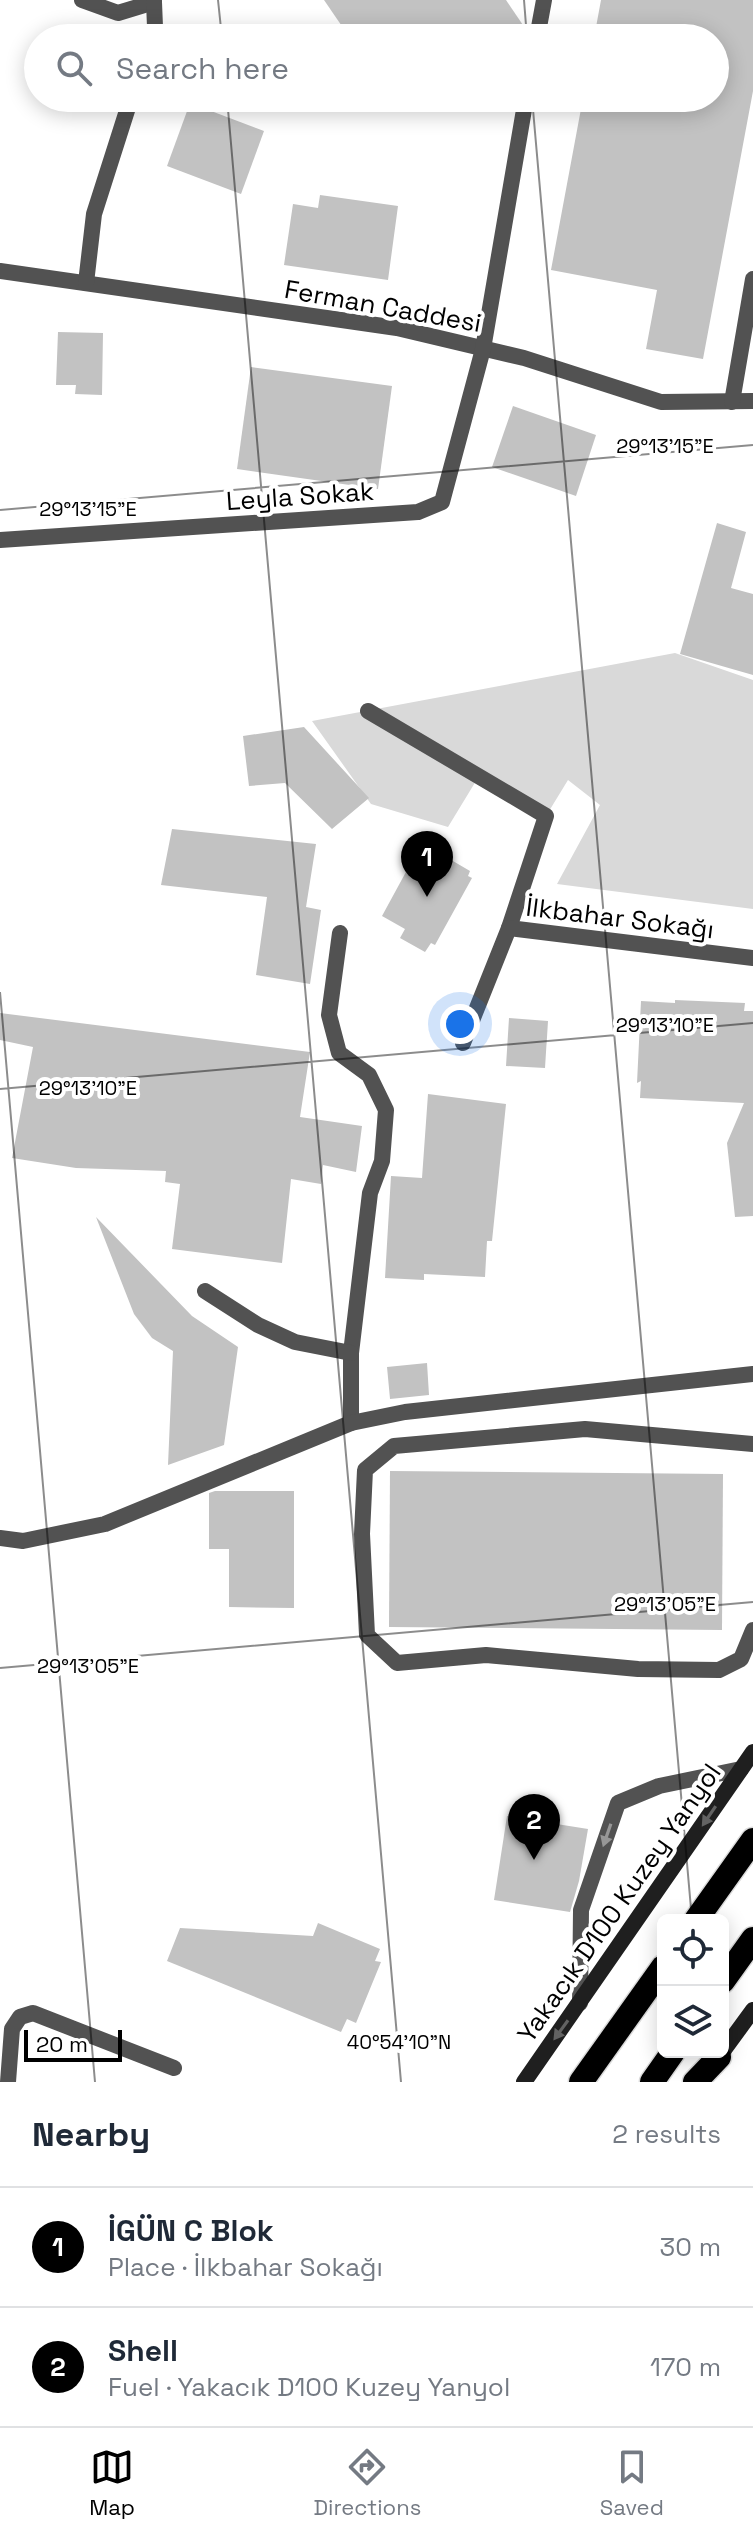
<!DOCTYPE html>
<html lang="en">
<head>
<meta charset="utf-8">
<style>
	body { margin:0; font-family:"Space Grotesk",sans-serif; background:#f2f2f3; color:#1f2937 }
	.controls { position:absolute; right:24px; bottom:24px; display:grid; overflow:hidden; border-radius:12px; box-shadow:0 4px 20px #0003 }
	.controls button { width:72px; height:72px; display:grid; place-items:center; padding:0; border:0; border-bottom:2px solid #e0e1e3; background:#fff; color:#1f2937; font:40px sans-serif }
	.scale { position:absolute; left:24px; bottom:20px; width:98px; box-sizing:border-box; padding-left:8px; border:4px solid #000; border-top:0; font-size:22px; line-height:28px; white-space:nowrap; color:#000; -webkit-text-stroke:6px #fff; paint-order:stroke }
	.you { position:absolute; left:460px; top:1024px; width:28px; height:28px; margin:-20px; border:6px solid #fff; border-radius:50%; background:#1a73e8; box-shadow:0 0 0 12px #1a73e833 }
	.badge { display:grid; place-items:center; width:52px; height:52px; border-radius:50%; background:#000; color:#fff; font-size:26px; font-weight:700 }
	.pin { position:absolute; translate:-50% -66px; filter:drop-shadow(0 2px 4px #0008) }
	.pin::after { content:''; position:absolute; top:42px; width:28px; height:24px; background:inherit; clip-path:polygon(0 0,100% 0,50% 100%) }
	.list { margin:0; padding:0; list-style:none }
	h2 { display:flex; justify-content:space-between; align-items:center; height:104px; margin:0; padding:0 32px; font-size:34px }
	h2 small { font-size:26px; font-weight:400; color:#747a83 }
	.list li { display:grid; grid-template-columns:52px 1fr auto; gap:24px; align-items:center; box-sizing:border-box; height:120px; padding:0 32px; border-top:2px solid #e0e1e3 }
	.list b { display:block; font-size:30px; white-space:nowrap }
	.list p { margin:0; font-size:26px; white-space:nowrap; color:#747a83 }
	.list em { font-size:26px; font-style:normal; color:#747a83 }
	.icon { flex:none; width:44px; height:44px; fill:none; stroke:currentColor; stroke-width:2; stroke-linecap:round; stroke-linejoin:round }
	.map { position:relative; flex:none; width:753px; height:2082px; overflow:hidden }
	.search { position:absolute; background:#fff; box-shadow:0 4px 20px #0003; left:24px; right:24px; top:24px; height:88px; display:flex; align-items:center; gap:20px; box-sizing:border-box; padding:0 28px; border-radius:44px; color:#747a83; font-size:30px }
	.sheet { height:344px; background:#fff }
	nav { display:flex; justify-content:space-around; align-items:center; box-sizing:border-box; height:112px; border-top:2px solid #e0e1e3; background:#fff; font-size:22px; color:#747a83 }
	nav a { display:grid; justify-items:center; gap:4px }
	nav .on { color:#000 }
	.map>svg:first-child { display:block }
	.green { fill:#d9d9d9 }
	.building { fill:#c2c2c2 }
	.lines { fill:none; stroke-linecap:round; stroke-linejoin:round }
	.highway-casing { stroke:#dbdbdb; stroke-width:27 }
	.lane { stroke:#525252; stroke-width:16 }
	.street { stroke:#525252; stroke-width:16 }
	.secondary { stroke:#1f1f1f; stroke-width:16 }
	.highway { stroke:#000; stroke-width:24 }
	.oneway { fill:#626262 }
	.oneway2 { fill:#979797 }
	.ticks { fill:none; stroke:#000; stroke-width:2; stroke-opacity:0.45 }
	.labels { text-anchor:middle; dominant-baseline:central; stroke-width:8; stroke-linejoin:round; paint-order:stroke }
	.street-label { font-size:26px; fill:#000; stroke:#fff }
	.ticks-label { font-size:20px; text-anchor:middle; fill:#000; stroke:#fff; stroke-width:8; stroke-linejoin:round; paint-order:stroke }
</style>
</head>
<body>
<div class="map">
<svg width="753" height="2082" viewBox="0 0 753 2082">
	<rect width="100%" height="100%" fill="#fff"/>
	<polygon class="green" points="675,653 753,680 753,909 557,884 600,805 568,780 546,816 479,776 448,827 371,804 312,721"/>
	<g class="building">
		<polygon points="324,0 506,0 527,31 526,38 350,38"/>
		<polygon points="601,0 753,0 753,91 703,359 646,349 657,290 551,270 583,98 715,98 715,38 594,38"/>
		<polygon points="190,103 264,131 241,194 167,166"/>
		<polygon points="320,195 398,206 388,280 284,265 293,204 318,208"/>
		<polygon points="58,332 103,333 102,395 75,394 76,385 56,385"/>
		<polygon points="251,367 392,386 378,489 237,469"/>
		<polygon points="513,406 596,435 576,496 492,467"/>
		<polygon points="717,523 746,532 731,588 753,594 753,675 680,654"/>
		<polygon points="304,727 369,798 332,829 285,783 249,786 243,736"/>
		<polygon points="172,829 316,844 306,907 321,910 310,984 256,975 267,897 161,885"/>
		<polygon points="429,847 470,871 468,876 472,878 435,945 431,943 425,952 400,938 405,929 382,916 419,848 426,852"/>
		<polygon points="675,1000 745,1003 744,1011 753,1011 753,1216 735,1217 727,1143 744,1103 640,1098 641,1081 637,1083 641,1001 675,1003"/>
		<polygon points="0,1013 310,1052 300,1117 362,1126 356,1172 323,1165 321,1184 291,1179 282,1263 172,1249 180,1184 165,1182 166,1171 76,1168 12,1158 33,1047 0,1040"/>
		<polygon points="509,1018 548,1021 545,1068 506,1066"/>
		<polygon points="428,1094 506,1104 492,1241 487,1241 485,1277 424,1274 424,1280 385,1278 391,1176 422,1178"/>
		<polygon points="96,1217 192,1316 238,1347 224,1445 168,1465 173,1351 152,1338 134,1314"/>
		<polygon points="427,1363 429,1395 390,1399 387,1367"/>
		<polygon points="390,1471 723,1474 722,1630 389,1627"/>
		<polygon points="215,1491 294,1491 294,1608 229,1607 229,1549 209,1549 209,1493"/>
		<polygon points="507,1816 588,1829 579,1881 570,1912 494,1900"/>
		<polygon points="318,1923 380,1949 375,1961 381,1962 356,2023 347,2019 341,2032 167,1961 180,1928 313,1936"/>
	</g>
	<g class="lines">
		<defs>
			<g id="highway">
				<polyline points="696,1920 753,1840"/>
				<polyline points="723,1981 753,1939"/>
				<polyline points="581,2082 663,1967"/>
				<polyline points="652,2082 673,2052"/>
				<polyline points="695,2082 719,2057"/>
			</g>
		</defs>
		<use href="#highway" class="highway-casing"/>
		<g class="lane">
			<polyline points="340,933 329,1015 339,1053 369,1075 386,1110 382,1161 370,1193 351,1353 351,1423"/>
			<polyline points="205,1291 258,1325 295,1342 351,1353"/>
			<polyline points="753,1444 585,1429 394,1446 365,1470 362,1534 367,1635 397,1663 486,1655 638,1669 719,1670 741,1659 753,1630"/>
			<polyline points="580,2003 581,1910 618,1803 659,1786 741,1769"/>
			<polyline points="8,2082 12,2029 20,2017 33,2013 174,2068"/>
		</g>
		<g class="street">
			<polyline points="82,0 118,13 154,2"/>
			<polyline points="151,38 155,27 154,2"/>
			<polyline points="537,38 544,0"/>
			<polyline points="0,271 397,328 524,358 661,402 753,401"/>
			<polyline points="86,283 94,214 131,98"/>
			<polyline points="732,402 753,279"/>
			<polyline points="0,540 418,512 442,502 483,349 526,98"/>
			<polyline points="368,711 546,816 509,928"/>
			<polyline points="463,1043 509,928 753,958"/>
			<polyline points="0,1538 23,1541 105,1524 351,1423 405,1412 753,1374"/>
		</g>
		<g class="secondary">
			<polyline points="723,2051 753,2010"/>
			<polyline points="524,2082 753,1752"/>
		</g>
		<use href="#highway" class="highway"/>
	</g>
	<defs><path id="oneway-solid" d="M-6-.8H1V-3.2L6.5 0L1 3.2V.8H-6Z" transform="scale(2)"/></defs>
	<g class="oneway">
		<use href="#oneway-solid" transform="translate(709 1816) rotate(124)"/>
		<use href="#oneway-solid" transform="translate(561 2030) rotate(126)"/>
	</g>
	<use class="oneway2" href="#oneway-solid" transform="translate(607 1835) rotate(109)"/>
	<path class="ticks" d="M218,0L222,38M524,0L527,38M227,98L401,2082M532,98L692,1920M0,510L753,445M0,992L95,2082M0,1089L753,1023M0,1668L753,1602M703,2052L706,2082"/>
	<g class="labels">
		<g class="street-label">
			<text transform="translate(383 306) rotate(10)">Ferman Caddesi</text>
			<text transform="translate(300 496) rotate(-4)">Leyla Sokak</text>
			<text transform="translate(620 918) rotate(7)">İlkbahar Sokağı</text>
			<text transform="translate(619 1903) rotate(-55)">Yakacık D100 Kuzey Yanyol</text>
		</g>
	</g>
	<g class="ticks-label">
		<text x="665" y="453">29°13'15"E</text>
		<text x="88" y="516">29°13'15"E</text>
		<text x="665" y="1032">29°13'10"E</text>
		<text x="88" y="1095">29°13'10"E</text>
		<text x="665" y="1611">29°13'05"E</text>
		<text x="88" y="1673">29°13'05"E</text>
		<text x="399" y="2049">40°54'10"N</text>
	</g>
</svg>
<div class="controls">
<button><svg class="icon" aria-label="locate" viewBox="0 0 24 24"><circle cx="12" cy="12" r="6"/><path d="M12 2v4M12 18v4M2 12h4M18 12h4"/></svg></button>
<button><svg class="icon" aria-label="layers" viewBox="0 0 24 24"><path d="M12 4l9 5-9 5-9-5zM3 14l9 5 9-5"/></svg></button>
</div>
<div class="scale">20 m</div>
<div class="you"></div>
<div class="pin badge" style="left:427px;top:897px">1</div>
<div class="pin badge" style="left:534px;top:1860px">2</div>
<div class="search"><svg class="icon" aria-label="search" viewBox="0 0 24 24"><circle cx="10" cy="10" r="6"/><path d="M15 15l6 6"/></svg>Search here</div>
</div>
<section class="sheet">
<h2>Nearby<small>2 results</small></h2>
<ul class="list">
<li><span class="badge">1</span><div><b>İGÜN C Blok</b><p>Place · İlkbahar Sokağı</p></div><em>30 m</em></li>
<li><span class="badge">2</span><div><b>Shell</b><p>Fuel · Yakacık D100 Kuzey Yanyol</p></div><em>170 m</em></li>
</ul>
</section>
<nav>
<a class="on"><svg class="icon" aria-label="map" viewBox="0 0 24 24"><path d="M3 6l6-2 6 2 6-2v14l-6 2-6-2-6 2zM9 4v14M15 6v14"/></svg>Map</a>
<a><svg class="icon" aria-label="directions" viewBox="0 0 24 24"><path d="M12 3l9 9-9 9-9-9zM9 14v-3h6M13 9l2 2-2 2"/></svg>Directions</a>
<a><svg class="icon" aria-label="saved" viewBox="0 0 24 24"><path d="M7 4h10v16l-5-4-5 4z"/></svg>Saved</a>
</nav>
</body>
</html>
